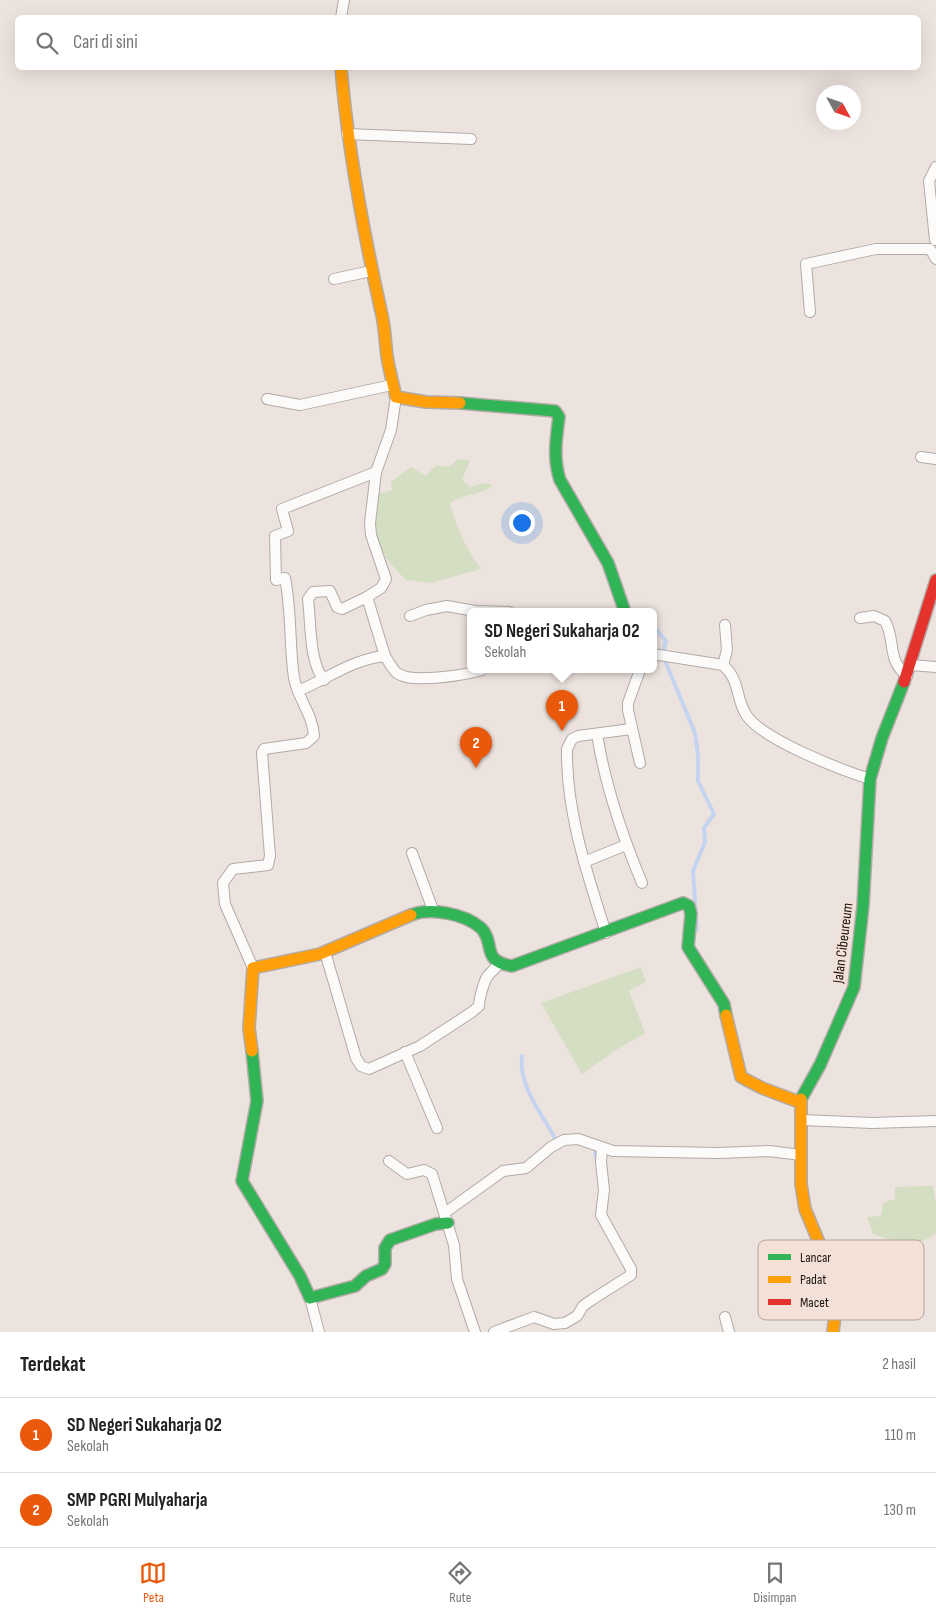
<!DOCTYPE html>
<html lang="id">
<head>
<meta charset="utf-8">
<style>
	body { margin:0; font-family:"Sofia Sans Condensed",sans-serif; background:#f6f6f6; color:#222 }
	.compass { position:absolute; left:816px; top:85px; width:45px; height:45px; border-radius:50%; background:#fff; box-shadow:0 5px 20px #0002; rotate:130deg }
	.you { position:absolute; left:521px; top:522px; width:18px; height:18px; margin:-12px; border:4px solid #fff; border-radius:50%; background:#1a73e8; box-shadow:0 0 0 8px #1a73e833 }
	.badge { display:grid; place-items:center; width:32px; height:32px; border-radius:50%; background:#ea580c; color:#fff; font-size:16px; font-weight:700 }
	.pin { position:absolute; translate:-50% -41px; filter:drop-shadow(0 1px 2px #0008) }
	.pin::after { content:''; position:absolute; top:26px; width:18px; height:15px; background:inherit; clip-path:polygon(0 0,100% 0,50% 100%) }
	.popup { position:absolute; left:467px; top:608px; width:190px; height:65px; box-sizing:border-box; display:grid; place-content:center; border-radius:8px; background:#fff; filter:drop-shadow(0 1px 4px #0005); font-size:16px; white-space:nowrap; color:#767676 }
	.popup b { font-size:19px; color:#222 }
	.popup::after { content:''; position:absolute; left:50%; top:100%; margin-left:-10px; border:10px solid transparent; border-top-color:#fff }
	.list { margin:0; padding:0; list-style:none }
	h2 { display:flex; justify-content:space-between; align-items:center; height:65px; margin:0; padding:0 20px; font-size:21px }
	h2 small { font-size:16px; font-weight:400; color:#767676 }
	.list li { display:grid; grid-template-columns:32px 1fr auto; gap:15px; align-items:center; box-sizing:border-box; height:75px; padding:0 20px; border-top:1px solid #e0e0e0 }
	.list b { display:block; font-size:19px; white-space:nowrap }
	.list p { margin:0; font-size:16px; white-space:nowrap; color:#767676 }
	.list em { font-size:16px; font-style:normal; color:#767676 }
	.icon { flex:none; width:28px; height:28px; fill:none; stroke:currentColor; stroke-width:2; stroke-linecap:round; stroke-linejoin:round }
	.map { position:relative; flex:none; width:936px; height:1332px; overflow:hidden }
	.search { position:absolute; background:#fff; box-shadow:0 5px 20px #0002; left:15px; right:15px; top:15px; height:55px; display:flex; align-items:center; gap:12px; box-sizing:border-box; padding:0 18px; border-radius:8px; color:#767676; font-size:19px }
	.sheet { height:215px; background:#fff }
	nav { display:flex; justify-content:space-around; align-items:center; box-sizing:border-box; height:70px; border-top:1px solid #e0e0e0; background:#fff; font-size:14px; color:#767676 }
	nav a { display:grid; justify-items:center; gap:2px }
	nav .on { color:#ea580c }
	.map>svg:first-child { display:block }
	.green { fill:#d4dec2 }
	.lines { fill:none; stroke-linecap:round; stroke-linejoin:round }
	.stream { stroke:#c4d4f0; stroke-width:4 }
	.street-casing { stroke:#b1aaa6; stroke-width:12 }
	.fast-casing { stroke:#b1aaa6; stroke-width:14 }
	.slow-casing { stroke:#b1aaa6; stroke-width:14 }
	.jam-casing { stroke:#b1aaa6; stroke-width:14 }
	.street { stroke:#fcfbfa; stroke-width:10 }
	.fast { stroke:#30b455; stroke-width:11 }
	.slow { stroke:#ff9f0a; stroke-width:11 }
	.jam { stroke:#e5322d; stroke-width:11 }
	.labels { text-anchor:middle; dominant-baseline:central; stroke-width:5; stroke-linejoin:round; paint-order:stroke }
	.street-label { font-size:15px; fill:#19130f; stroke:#f3e1d8 }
	.key { fill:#f3e1d8; stroke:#b2a39c; stroke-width:1 }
	.key-label { font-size:14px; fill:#19130f }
</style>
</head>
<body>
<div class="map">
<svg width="936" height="1332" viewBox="0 0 936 1332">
	<rect width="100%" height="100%" fill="#ede3de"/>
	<g class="green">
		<path d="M458,459L470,460L462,480L470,487L485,483L493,485C480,496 465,493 450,503C456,528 466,548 481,569L431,583L406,580L389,562L372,533L375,495L392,490L391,482L411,467L426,476L436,465L449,467Z"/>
		<polygon points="641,967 646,982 629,991 645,1033 616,1050 582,1074 541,1003"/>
		<path d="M933,1186L936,1204V1233C914,1250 897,1242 873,1234L867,1217L881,1216L884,1202L895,1199V1187Z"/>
	</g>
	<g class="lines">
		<g class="stream">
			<polyline points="647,611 647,612"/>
			<polyline points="653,626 666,641 663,653"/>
			<polyline points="666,663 695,733 698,755 698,781 714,814 704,828 705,842 693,871 697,929 694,932"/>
			<path d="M522,1056C518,1086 543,1115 556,1140"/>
			<polyline points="595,1153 597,1161"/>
		</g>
		<defs>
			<g id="street">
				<polyline points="341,18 344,0"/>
				<polyline points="347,134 471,139"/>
				<polyline points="935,240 929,181 936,167"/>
				<polyline points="334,279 371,271"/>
				<polyline points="810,312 806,264 876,249 930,249 936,259"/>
				<polyline points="267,399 300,405 392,385"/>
				<polyline points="921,457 936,459"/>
				<polyline points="367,597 381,588 386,579 371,535 370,523 376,472 391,430 396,397"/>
				<polyline points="410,616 426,610 447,606 475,611 509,612"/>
				<path d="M860,618L874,616L885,621C896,640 886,659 907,676"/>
				<path d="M653,654L723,665C741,681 735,699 747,716C764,740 841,770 870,779"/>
				<polyline points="723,665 727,650 725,625"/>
				<polyline points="911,665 936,667"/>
				<polyline points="640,670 628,703 628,710 640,763"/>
				<path d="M324,680C309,662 311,623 308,599L313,592L330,591L337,607L342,609L367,597L385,656"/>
				<path d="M298,691C327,679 353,659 385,656C389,662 392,669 397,673C411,684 465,675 482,670"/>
				<path d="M597,734C605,785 622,835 642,883"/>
				<polyline points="412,853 433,910"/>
				<polyline points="584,862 626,845"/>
				<path d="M606,933C587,873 566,812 567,749L572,739L578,736L631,729"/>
				<path d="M325,952L356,1058L361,1066L369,1069L420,1046L472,1012L479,1006C479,1000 483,985 486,979C488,974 495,969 499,964"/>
				<path d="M253,968L225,904L223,883L233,869L268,865L270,856L262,753L264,749L306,743L314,736C313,715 298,699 294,678C289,644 292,613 285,578L276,580L275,536L288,531L282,509L376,472"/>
				<polyline points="405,1052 437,1128"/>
				<polyline points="802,1120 872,1123 936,1121"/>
				<polyline points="389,1161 407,1174 424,1170 432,1174 454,1245 457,1279 475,1332"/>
				<polyline points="446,1212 503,1171 526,1168 551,1147 564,1140 578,1139 613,1151 718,1153 769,1151 801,1155"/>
				<polyline points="310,1298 319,1332"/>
				<polyline points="725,1317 729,1332"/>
				<polyline points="494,1332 534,1317 554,1324 565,1323 577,1316 583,1306 593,1299 631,1275 631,1269 601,1215 604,1190 601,1162 602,1148"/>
			</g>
			<g id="fast">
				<path d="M460,403L555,411L559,417C556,439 553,459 560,480L608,563L625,612"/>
				<path d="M411,915C431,907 465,914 481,928C496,943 480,961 512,966L683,903L689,906L691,914L688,947L724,1004L726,1015"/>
				<polyline points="252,1051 257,1101 242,1181 300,1276 310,1298 355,1286 366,1276 382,1269 385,1264 385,1248 390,1240 436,1224 448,1223"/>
				<polyline points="801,1099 820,1065 854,987 863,906 870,779 882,738 904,682"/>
			</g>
			<g id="slow">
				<path d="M341,68C348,151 363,230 381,311C385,326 385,341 387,356C389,370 393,383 396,397L426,402L460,403"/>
				<polyline points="726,1015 741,1077 762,1088 799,1102"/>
				<polyline points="252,1051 249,1028 253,968 320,954 411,915"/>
				<polyline points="801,1099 801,1184 805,1209 825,1257 828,1281 836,1306 833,1332"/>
			</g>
			<polyline id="jam" points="904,682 936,580"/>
		</defs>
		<use href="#street" class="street-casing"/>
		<use href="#fast" class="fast-casing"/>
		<use href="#slow" class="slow-casing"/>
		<use href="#jam" class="jam-casing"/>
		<use href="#street" class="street"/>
		<use href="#fast" class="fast"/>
		<use href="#slow" class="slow"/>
		<use href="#jam" class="jam"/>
	</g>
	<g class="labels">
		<g class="street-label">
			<text transform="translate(843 943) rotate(-83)">Jalan Cibeureum</text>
		</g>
	</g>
	<rect x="758" y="1240" width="166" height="80" rx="8" class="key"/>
	<rect x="768" y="1254" width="23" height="6" fill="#30b455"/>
	<rect x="768" y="1276" width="23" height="7" fill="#ff9f0a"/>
	<rect x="768" y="1299" width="23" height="6" fill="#e5322d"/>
	<g class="key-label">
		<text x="800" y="1262">Lancar</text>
		<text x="800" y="1284">Padat</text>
		<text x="800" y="1307">Macet</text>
	</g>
</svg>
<svg class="compass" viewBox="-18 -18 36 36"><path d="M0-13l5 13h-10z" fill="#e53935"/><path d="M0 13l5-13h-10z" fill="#767676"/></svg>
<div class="you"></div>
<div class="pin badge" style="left:562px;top:731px">1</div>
<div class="popup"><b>SD Negeri Sukaharja 02</b>Sekolah</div>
<div class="pin badge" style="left:476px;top:768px">2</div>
<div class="search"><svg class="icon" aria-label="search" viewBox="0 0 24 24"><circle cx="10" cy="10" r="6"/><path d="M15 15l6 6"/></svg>Cari di sini</div>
</div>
<section class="sheet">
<h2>Terdekat<small>2 hasil</small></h2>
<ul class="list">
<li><span class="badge">1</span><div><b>SD Negeri Sukaharja 02</b><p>Sekolah</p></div><em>110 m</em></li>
<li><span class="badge">2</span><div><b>SMP PGRI Mulyaharja</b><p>Sekolah</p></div><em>130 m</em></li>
</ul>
</section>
<nav>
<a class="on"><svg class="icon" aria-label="map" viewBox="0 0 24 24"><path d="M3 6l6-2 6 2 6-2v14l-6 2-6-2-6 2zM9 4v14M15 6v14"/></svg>Peta</a>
<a><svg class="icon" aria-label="directions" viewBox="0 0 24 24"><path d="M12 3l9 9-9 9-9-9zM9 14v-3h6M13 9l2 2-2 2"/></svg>Rute</a>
<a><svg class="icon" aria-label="saved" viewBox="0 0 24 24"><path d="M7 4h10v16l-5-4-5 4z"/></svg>Disimpan</a>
</nav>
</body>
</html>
